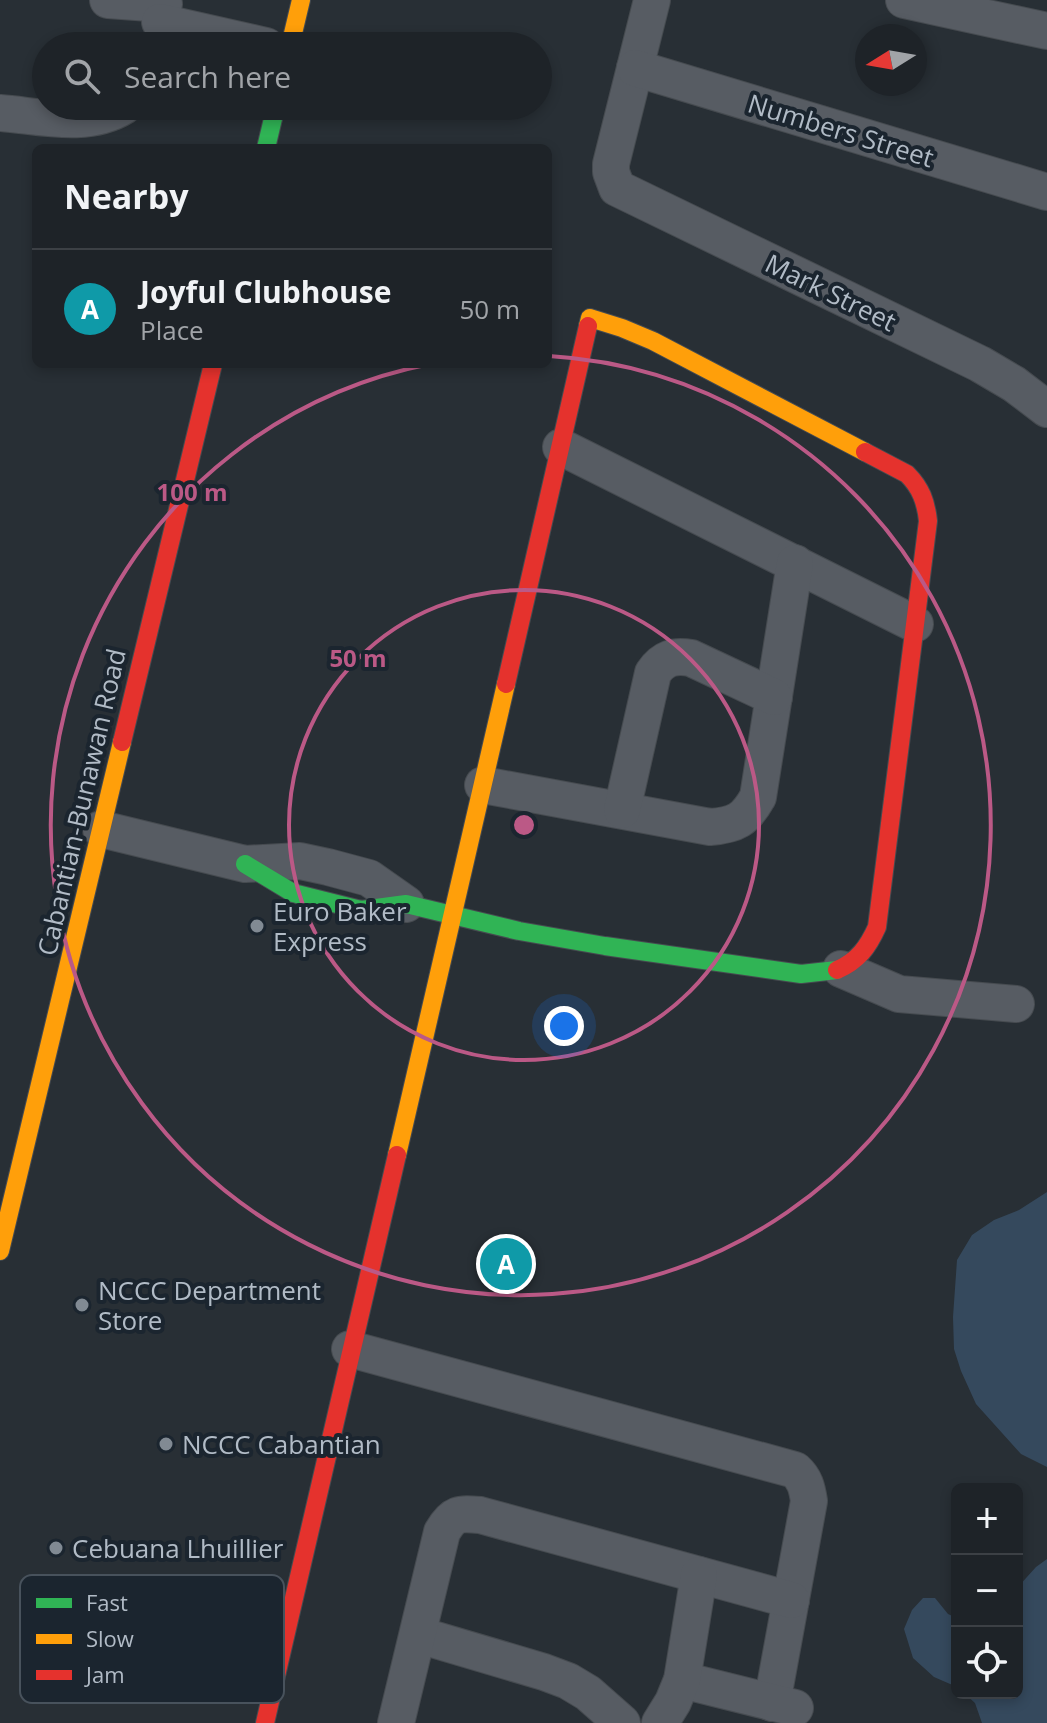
<!DOCTYPE html>
<html lang="en">
<head>
<meta charset="utf-8">
<style>
	body { margin:0; font-family:"Open Sans",sans-serif; background:#262b30; color:#f1f3f6 }
	.controls { position:absolute; right:24px; bottom:24px; display:grid; overflow:hidden; border-radius:12px; box-shadow:0 4px 12px #0003 }
	.controls button { width:72px; height:72px; display:grid; place-items:center; padding:0; border:0; border-bottom:2px solid #3c4045; background:#1e2328; color:#f1f3f6; font:40px sans-serif }
	.compass { position:absolute; left:855px; top:24px; width:72px; height:72px; border-radius:50%; background:#1e2328; box-shadow:0 4px 12px #0003; rotate:259deg }
	.you { position:absolute; left:564px; top:1026px; width:28px; height:28px; margin:-20px; border:6px solid #fff; border-radius:50%; background:#1a73e8; box-shadow:0 0 0 12px #1a73e833 }
	.badge { display:grid; place-items:center; width:52px; height:52px; border-radius:50%; background:#818a93; color:#fff; font-size:26px; font-weight:700 }
	.pin { position:absolute; translate:-50% -50%; border:4px solid #fff; box-shadow:0 2px 8px #0006 }
	.list { margin:0; padding:0; list-style:none }
	h2 { display:flex; justify-content:space-between; align-items:center; height:104px; margin:0; padding:0 32px; font-size:34px }
	h2 small { font-size:26px; font-weight:400; color:#a1a4a8 }
	.list li { display:grid; grid-template-columns:52px 1fr auto; gap:24px; align-items:center; box-sizing:border-box; height:120px; padding:0 32px; border-top:2px solid #3c4045 }
	.list b { display:block; font-size:30px; white-space:nowrap }
	.list p { margin:0; font-size:26px; white-space:nowrap; color:#a1a4a8 }
	.list em { font-size:26px; font-style:normal; color:#a1a4a8 }
	.icon { flex:none; width:44px; height:44px; fill:none; stroke:currentColor; stroke-width:2; stroke-linecap:round; stroke-linejoin:round }
	.map { position:relative; flex:none; width:1047px; height:1723px; overflow:hidden }
	.search { position:absolute; background:#1e2328; box-shadow:0 4px 12px #0003; left:32px; top:32px; width:520px; height:88px; display:flex; align-items:center; gap:20px; box-sizing:border-box; padding:0 28px; border-radius:44px; color:#a1a4a8; font-size:30px }
	.panel { position:absolute; background:#1e2328; box-shadow:0 4px 12px #0003; left:32px; top:144px; width:520px; height:224px; border-radius:12px }
	.map>svg:first-child { display:block }
	.water { fill:#35495d }
	.lines { fill:none; stroke-linecap:round; stroke-linejoin:round }
	.street-casing { stroke:#464b50; stroke-width:38 }
	.fast-casing { stroke:#464b50; stroke-width:20 }
	.slow-casing { stroke:#464b50; stroke-width:20 }
	.jam-casing { stroke:#464b50; stroke-width:20 }
	.street { stroke:#575c63; stroke-width:36 }
	.fast { stroke:#30b455; stroke-width:18 }
	.slow { stroke:#ff9f0a; stroke-width:18 }
	.jam { stroke:#e5322d; stroke-width:18 }
	.ring { fill:none; stroke:#bb5986; stroke-width:4 }
	.poi-dot { fill:#818a93; stroke:#1b252f; stroke-width:3 }
	.labels { text-anchor:middle; dominant-baseline:central; stroke-width:8; stroke-linejoin:round; paint-order:stroke }
	.street-label { font-size:26px; fill:#b1bbc6; stroke:#1b252f }
	.poi-label { font-size:26px; fill:#b1bbc6; stroke:#1b252f; text-anchor:start }
	.key { fill:#1b252f; stroke:#48525c; stroke-width:2 }
	.key-label { font-size:22px; fill:#b1bbc6 }
	.centre { fill:#bb5986; stroke:#1b252f; stroke-width:4 }
	.ring-label { font-size:24px; text-anchor:middle; font-weight:bold; fill:#bb5986; stroke:#1b252f; stroke-width:8; stroke-linejoin:round; paint-order:stroke }
</style>
</head>
<body>
<div class="map">
<svg width="1047" height="1723" viewBox="0 0 1047 1723">
	<rect width="100%" height="100%" fill="#282f35"/>
	<g class="water">
		<polygon points="1047,1192 1047,1467 1021,1454 976,1404 961,1371 954,1349 953,1317 957,1260 972,1235 994,1220 1019,1210"/>
		<polygon points="1047,1559 1047,1723 982,1723 975,1703 964,1693 1017,1693 1017,1588 1036,1567"/>
		<polygon points="923,1598 935,1598 948,1614 957,1618 957,1687 934,1677 913,1658 904,1629 912,1610"/>
	</g>
	<g class="lines">
		<defs>
			<g id="street">
				<polyline points="108,0 164,4"/>
				<polyline points="652,0 611,164 611,172 617,188 980,364 1014,384 1047,409"/>
				<polyline points="904,0 1047,31"/>
				<polyline points="160,22 266,46"/>
				<polyline points="635,68 1047,192"/>
				<path d="M0,113C40,116 87,129 124,106"/>
				<polyline points="561,447 915,624"/>
				<path d="M483,785L710,827C736,825 745,820 758,797L795,563"/>
				<path d="M622,810L653,673C663,658 674,655 691,658L774,697"/>
				<polyline points="101,829 245,864 300,861 328,867 369,878 406,904"/>
				<polyline points="841,969 899,994 1016,1004"/>
				<path d="M350,1349L795,1470C805,1479 807,1488 809,1501L772,1703"/>
				<polyline points="419,1635 544,1672 568,1681 588,1693 622,1723"/>
				<polyline points="682,1680 795,1708"/>
				<path d="M396,1723L442,1532C453,1513 459,1513 480,1515L791,1600"/>
				<polyline points="660,1723 673,1702 682,1680 699,1575"/>
			</g>
			<g id="fast">
				<polyline points="266,148 276,106"/>
				<polyline points="245,864 293,893 361,910 406,904 519,931 605,946 801,974 837,970"/>
			</g>
			<g id="slow">
				<polyline points="290,46 301,0"/>
				<polyline points="588,326 590,318 622,328 653,341 865,452"/>
				<polyline points="397,1155 506,684"/>
				<polyline points="0,1251 122,742"/>
			</g>
			<g id="jam">
				<polyline points="506,684 588,326"/>
				<polyline points="122,742 213,364"/>
				<path d="M837,970C858,961 868,947 877,927L928,521C926,502 921,488 907,474L865,452"/>
				<polyline points="265,1723 397,1155"/>
			</g>
		</defs>
		<use href="#street" class="street-casing"/>
		<use href="#fast" class="fast-casing"/>
		<use href="#slow" class="slow-casing"/>
		<use href="#jam" class="jam-casing"/>
		<use href="#street" class="street"/>
		<use href="#fast" class="fast"/>
		<use href="#slow" class="slow"/>
		<use href="#jam" class="jam"/>
	</g>
	<g class="ring">
		<circle cx="524" cy="825" r="235"/>
		<path d="M549 356A470 470 0 1 1 430 364"/>
	</g>
	<g class="poi-dot">
		<circle cx="257" cy="926" r="8"/>
		<circle cx="82" cy="1305" r="8"/>
		<circle cx="166" cy="1444" r="8"/>
		<circle cx="56" cy="1548" r="8"/>
	</g>
	<g class="labels">
		<g class="street-label">
			<text transform="translate(841 130) rotate(17)">Numbers Street</text>
			<text transform="translate(831 292) rotate(26)">Mark Street</text>
			<text transform="translate(81 802) rotate(-77)">Cabantian-Bunawan Road</text>
		</g>
		<g class="poi-label">
			<text x="273" y="911">Euro Baker<tspan x="273" dy="30">Express</tspan></text>
			<text x="98" y="1290">NCCC Department<tspan x="98" dy="30">Store</tspan></text>
			<text x="182" y="1444">NCCC Cabantian</text>
			<text x="72" y="1548">Cebuana Lhuillier</text>
		</g>
	</g>
	<rect x="20" y="1575" width="264" height="128" rx="12" class="key"/>
	<rect x="36" y="1598" width="36" height="10" fill="#30b455"/>
	<rect x="36" y="1634" width="36" height="10" fill="#ff9f0a"/>
	<rect x="36" y="1670" width="36" height="10" fill="#e5322d"/>
	<g class="key-label">
		<text x="86" y="1611">Fast</text>
		<text x="86" y="1647">Slow</text>
		<text x="86" y="1683">Jam</text>
	</g>
	<circle cx="524" cy="825" r="12" class="centre"/>
	<g class="ring-label">
		<text x="192" y="501">100 m</text>
		<text x="358" y="667">50 m</text>
	</g>
</svg>
<div class="controls">
<button>+</button>
<button>−</button>
<button><svg class="icon" aria-label="locate" viewBox="0 0 24 24"><circle cx="12" cy="12" r="6"/><path d="M12 2v4M12 18v4M2 12h4M18 12h4"/></svg></button>
</div>
<svg class="compass" viewBox="-18 -18 36 36"><path d="M0-13l5 13h-10z" fill="#e53935"/><path d="M0 13l5-13h-10z" fill="#a1a4a8"/></svg>
<div class="you"></div>
<div class="pin badge" style="left:506px;top:1264px;background:#0f9aa8">A</div>
<div class="search"><svg class="icon" aria-label="search" viewBox="0 0 24 24"><circle cx="10" cy="10" r="6"/><path d="M15 15l6 6"/></svg>Search here</div>
<section class="panel">
<h2>Nearby<small></small></h2>
<ul class="list">
<li><span class="badge" style="background:#0f9aa8">A</span><div><b>Joyful Clubhouse</b><p>Place</p></div><em>50 m</em></li>
</ul>
</section>
</div>
</body>
</html>
